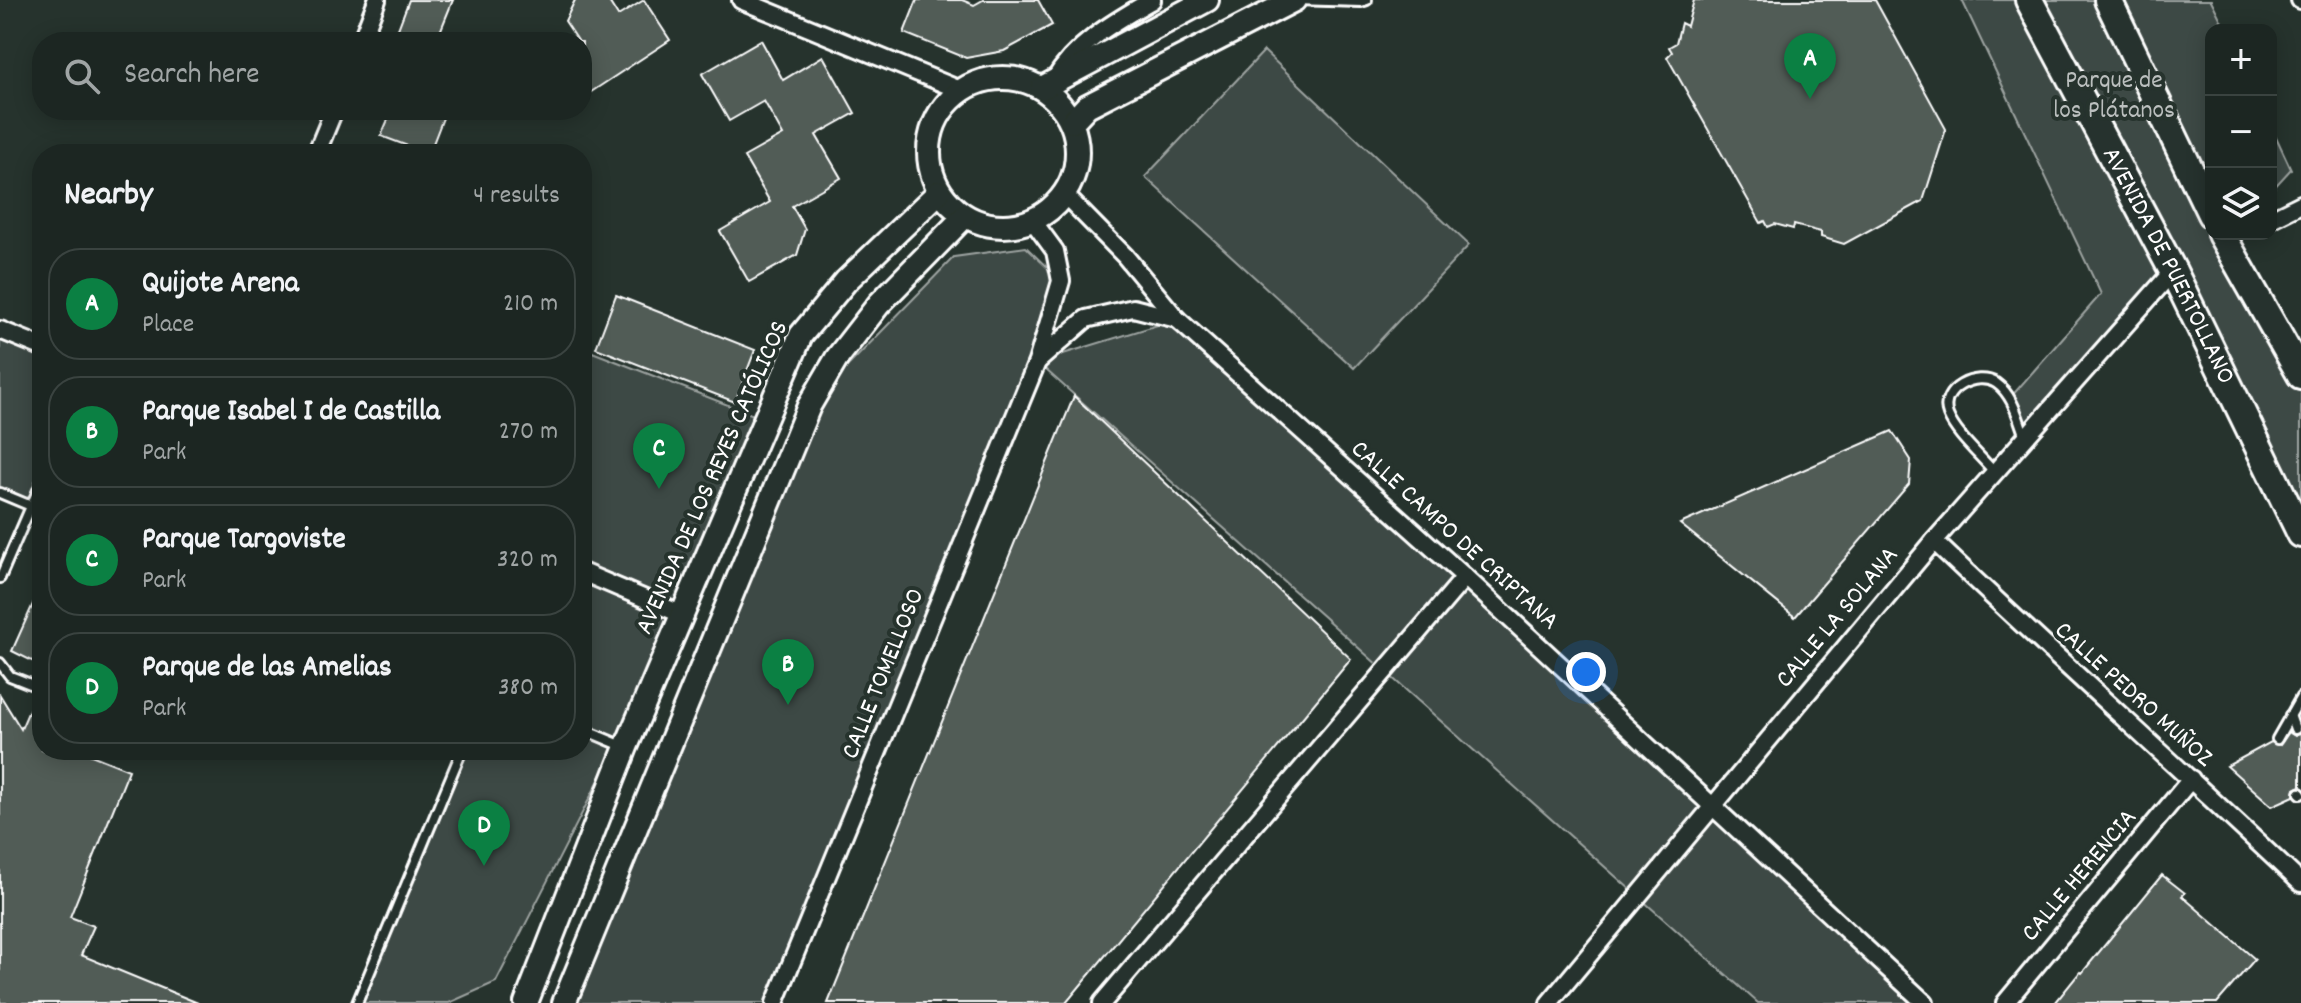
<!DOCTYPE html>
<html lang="en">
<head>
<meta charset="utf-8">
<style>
	body { margin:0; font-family:Dekko,sans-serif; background:#29322f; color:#f1f3f6 }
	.controls { position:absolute; right:24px; top:24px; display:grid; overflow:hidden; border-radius:16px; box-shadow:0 4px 20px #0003 }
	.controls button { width:72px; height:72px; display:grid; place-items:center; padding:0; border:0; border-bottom:2px solid #3a4340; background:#1c2622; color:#f1f3f6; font:40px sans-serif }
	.you { position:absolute; left:1586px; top:672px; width:28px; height:28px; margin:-20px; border:6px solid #fff; border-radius:50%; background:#1a73e8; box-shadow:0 0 0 12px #1a73e833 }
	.badge { display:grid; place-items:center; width:52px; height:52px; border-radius:50%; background:#0b8043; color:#fff; font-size:26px; font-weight:700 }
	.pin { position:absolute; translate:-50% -66px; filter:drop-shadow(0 2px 4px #0008) }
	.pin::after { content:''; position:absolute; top:42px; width:28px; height:24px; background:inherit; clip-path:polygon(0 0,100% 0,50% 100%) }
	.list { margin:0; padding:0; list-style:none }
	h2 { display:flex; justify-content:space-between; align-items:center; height:104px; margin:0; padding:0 32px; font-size:34px }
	h2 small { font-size:26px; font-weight:400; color:#a0a5a5 }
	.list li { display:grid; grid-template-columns:52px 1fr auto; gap:24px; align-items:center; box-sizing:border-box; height:112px; margin:0 16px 16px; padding:0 16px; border:2px solid #3a4340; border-radius:32px }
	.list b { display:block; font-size:30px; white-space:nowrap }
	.list p { margin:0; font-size:26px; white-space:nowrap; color:#a0a5a5 }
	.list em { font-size:26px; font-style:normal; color:#a0a5a5 }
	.icon { flex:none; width:44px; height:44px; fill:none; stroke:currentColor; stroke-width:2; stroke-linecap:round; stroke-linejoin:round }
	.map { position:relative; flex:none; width:2301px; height:1003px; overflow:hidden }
	.search { position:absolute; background:#1c2622; box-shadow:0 4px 20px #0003; left:32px; top:32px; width:560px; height:88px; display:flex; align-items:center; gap:20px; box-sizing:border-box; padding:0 28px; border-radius:32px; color:#a0a5a5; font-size:30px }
	.panel { position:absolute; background:#1c2622; box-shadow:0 4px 20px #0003; left:32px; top:144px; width:560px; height:616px; border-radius:32px }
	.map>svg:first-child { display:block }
	.green { fill:#3e4944; stroke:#9ea4a2; stroke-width:2 }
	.building { fill:#515c57; stroke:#fff; stroke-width:2 }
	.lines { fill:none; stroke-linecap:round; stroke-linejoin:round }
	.service-casing { stroke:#fff; stroke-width:14 }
	.minor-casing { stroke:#fff; stroke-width:22 }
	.secondary-casing { stroke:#fff; stroke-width:28 }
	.trunk-casing { stroke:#fff; stroke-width:32 }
	.service { stroke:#26332d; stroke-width:8 }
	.minor { stroke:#26332d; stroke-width:16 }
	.secondary { stroke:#26332d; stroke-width:22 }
	.trunk { stroke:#26332d; stroke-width:26 }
	.labels { text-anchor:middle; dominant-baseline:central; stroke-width:8; stroke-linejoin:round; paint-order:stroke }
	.park-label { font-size:26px; fill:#bbbfbe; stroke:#26332d }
	.street-label { font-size:26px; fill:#fff; stroke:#26332d }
</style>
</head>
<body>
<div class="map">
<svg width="2301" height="1003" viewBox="0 0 2301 1003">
	<rect width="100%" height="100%" fill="#26332d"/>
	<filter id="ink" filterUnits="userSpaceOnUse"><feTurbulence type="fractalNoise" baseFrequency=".0125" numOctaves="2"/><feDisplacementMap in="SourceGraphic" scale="16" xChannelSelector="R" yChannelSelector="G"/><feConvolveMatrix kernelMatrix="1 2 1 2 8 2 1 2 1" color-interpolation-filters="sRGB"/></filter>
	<g filter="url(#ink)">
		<g class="green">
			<polygon points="1962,0 2211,0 2226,30 2211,30 2211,234 2301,380 2301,518 2173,271 2025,437 2010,398 2101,294"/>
			<polygon points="1264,51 1469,245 1354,368 1145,177"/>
			<polygon points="2271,126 2291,169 2271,191"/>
			<polygon points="1026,247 1061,281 768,1003 564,1003 809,406 954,257"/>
			<polygon points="1177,319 1924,1003 1758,1003 1037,362"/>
			<polygon points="0,330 42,347 42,481 31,506 0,492"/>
			<polygon points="582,348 764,419 683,615 496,982 449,1003 357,1003 462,750 582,750"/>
		</g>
		<g class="building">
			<polygon points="409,0 453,0 436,42 408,42 395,37"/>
			<polygon points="575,0 608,0 618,16 644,0 670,40 582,98 582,42 579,42 565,21"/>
			<polygon points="917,0 962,0 974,5 983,0 1038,0 1052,25 1004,51 966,58 904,33"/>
			<polygon points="1694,0 1875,0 1946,129 1923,201 1844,244 1821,237 1821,232 1794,225 1793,229 1775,224 1768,227 1765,221 1761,223 1667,57 1672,52 1669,47 1676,43 1681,23 1687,26"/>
			<polygon points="761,40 783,80 823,56 855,113 816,135 841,178 792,206 805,229 797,255 749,282 720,231 770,202 744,157 783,135 764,101 729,121 702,74"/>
			<polygon points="392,110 446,110 429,154 381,136"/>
			<polygon points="616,295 755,350 735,402 596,348"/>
			<polygon points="1074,396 1351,659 1066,1003 828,1003"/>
			<polygon points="1892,431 1911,460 1909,484 1795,617 1680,524"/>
			<polygon points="42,584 42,666 12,651"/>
			<polygon points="42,693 42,750 93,750 91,755 129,770 70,917 94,926 81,955 198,1003 0,1003 0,695 21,729 36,694"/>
			<polygon points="2289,732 2295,736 2301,732 2301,786 2295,789 2294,796 2272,806 2227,766 2271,742 2280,745"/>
			<polygon points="2162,875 2185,893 2182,896 2255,959 2217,1003 2055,1003 2080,972 2082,973"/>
		</g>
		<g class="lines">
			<defs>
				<g id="service">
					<polyline points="1295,0 1361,2 1367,0"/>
					<path d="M1994,472C1980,455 1956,435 1948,415C1938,389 1977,371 1996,383C2013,395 2018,418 2025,437"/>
					<polyline points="0,493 31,506"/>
					<polyline points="0,578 42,481"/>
					<polyline points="0,663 10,676 38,687"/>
					<polyline points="2290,715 2295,729"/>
					<polyline points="582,729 625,747"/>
					<polyline points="2277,739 2301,697"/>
					<polyline points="2300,793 2301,794"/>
					<polyline points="357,1003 462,750"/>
				</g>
				<g id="minor">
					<polyline points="741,0 960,90"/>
					<polyline points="2300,0 2301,0"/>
					<polyline points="361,42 377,0"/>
					<path d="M1053,82C1076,43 1114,22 1152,0"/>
					<polyline points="316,154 334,110"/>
					<polyline points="1065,195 1125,256 1177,319 1465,577 1925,1003"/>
					<polyline points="2271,219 2301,204"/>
					<polyline points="0,330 42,347"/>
					<polyline points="1038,361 1086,319 1133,308 1177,319"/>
					<path d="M1934,541C2055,657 2180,768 2301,883"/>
					<polyline points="582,572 683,615"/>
					<polyline points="775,1003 1037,362 1061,281 1055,251 1033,221"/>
					<polyline points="1102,1003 1465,577"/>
					<polyline points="1549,1003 1934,541 2173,271"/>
					<polyline points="2005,1003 2191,779"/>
				</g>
				<g id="secondary">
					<circle cx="1003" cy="152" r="74"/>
					<polyline points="1042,88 1207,0"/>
					<polyline points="1072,122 1087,106 1294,0"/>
					<polyline points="526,1003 626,747 801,335 846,281 939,192"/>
					<polyline points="564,1003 809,406 837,358 879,304 964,217"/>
				</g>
				<g id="trunk">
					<path id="s1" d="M2029,0L2173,271L2301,534"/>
					<polyline points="2108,0 2211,214"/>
					<polyline points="2221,234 2301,375"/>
				</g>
			</defs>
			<use href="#service" class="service-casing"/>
			<use href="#minor" class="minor-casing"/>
			<use href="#secondary" class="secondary-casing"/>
			<use href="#trunk" class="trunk-casing"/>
			<use href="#service" class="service"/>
			<use href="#minor" class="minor"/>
			<use href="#secondary" class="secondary"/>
			<use href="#trunk" class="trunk"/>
		</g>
	</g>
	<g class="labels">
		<g class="park-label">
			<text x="2114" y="81">Parque de<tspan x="2114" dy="30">los Plátanos</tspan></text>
		</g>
		<g class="street-label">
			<text stroke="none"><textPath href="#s1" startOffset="300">AVENIDA DE PUERTOLLANO</textPath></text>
			<text transform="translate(713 478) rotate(-66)">AVENIDA DE LOS REYES CATÓLICOS</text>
			<text transform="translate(1454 536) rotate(42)">CALLE CAMPO DE CRIPTANA</text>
			<text transform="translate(1838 618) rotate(-50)">CALLE LA SOLANA</text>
			<text transform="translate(884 674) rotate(-68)">CALLE TOMELLOSO</text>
			<text transform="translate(2133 695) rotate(42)">CALLE PEDRO MUÑOZ</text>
			<text transform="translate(2080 876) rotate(-50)">CALLE HERENCIA</text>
		</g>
	</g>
</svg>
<div class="controls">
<button>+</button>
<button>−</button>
<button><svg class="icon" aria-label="layers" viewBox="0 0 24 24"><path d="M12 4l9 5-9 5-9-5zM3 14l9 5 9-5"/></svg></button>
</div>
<div class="you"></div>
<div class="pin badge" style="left:1810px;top:99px">A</div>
<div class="pin badge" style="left:788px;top:705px">B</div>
<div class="pin badge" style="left:659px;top:489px">C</div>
<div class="pin badge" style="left:484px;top:866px">D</div>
<div class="search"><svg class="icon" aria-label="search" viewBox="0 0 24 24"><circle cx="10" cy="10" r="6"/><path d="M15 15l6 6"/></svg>Search here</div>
<section class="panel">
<h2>Nearby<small>4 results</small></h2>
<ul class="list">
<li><span class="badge">A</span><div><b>Quijote Arena</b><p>Place</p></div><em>210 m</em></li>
<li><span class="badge">B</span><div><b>Parque Isabel I de Castilla</b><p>Park</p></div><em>270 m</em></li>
<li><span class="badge">C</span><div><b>Parque Targoviste</b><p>Park</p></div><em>320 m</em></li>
<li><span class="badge">D</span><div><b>Parque de las Amelias</b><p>Park</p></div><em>380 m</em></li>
</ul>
</section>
</div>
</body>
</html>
